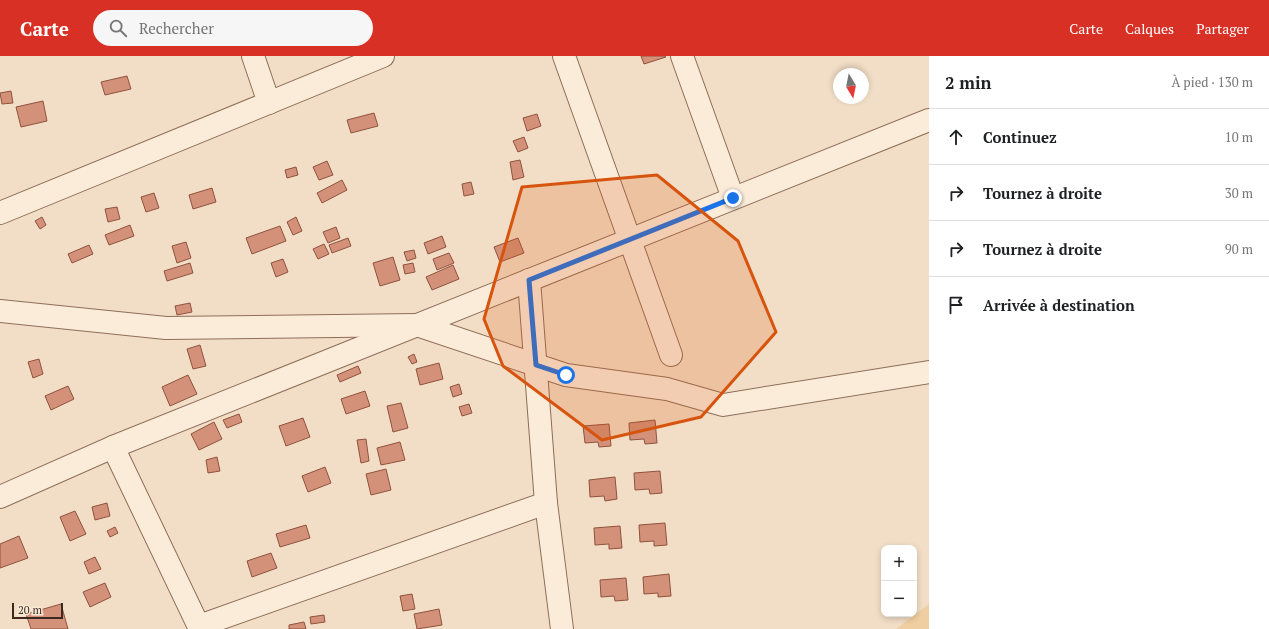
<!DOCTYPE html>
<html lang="fr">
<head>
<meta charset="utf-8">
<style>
	body { margin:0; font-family:"PT Serif",serif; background:#f6f6f6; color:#202124 }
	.controls { position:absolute; right:12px; bottom:12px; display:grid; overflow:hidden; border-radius:8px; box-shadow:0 2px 6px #0003 }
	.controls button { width:36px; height:36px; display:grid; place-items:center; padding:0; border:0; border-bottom:1px solid #e0e0e0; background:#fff; color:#202124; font:20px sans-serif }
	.compass { position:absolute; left:833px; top:12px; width:36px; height:36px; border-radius:50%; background:#fff; box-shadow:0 2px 6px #0003; rotate:170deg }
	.scale { position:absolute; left:12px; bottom:10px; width:51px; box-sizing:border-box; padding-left:4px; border:2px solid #3e291e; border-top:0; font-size:11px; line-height:14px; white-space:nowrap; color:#3e291e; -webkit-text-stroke:3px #f8e9d6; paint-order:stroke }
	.stop { position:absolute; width:12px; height:12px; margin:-9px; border:3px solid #1a73e8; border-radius:50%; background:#fff }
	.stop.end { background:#1a73e8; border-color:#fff; box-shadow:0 1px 4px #0008 }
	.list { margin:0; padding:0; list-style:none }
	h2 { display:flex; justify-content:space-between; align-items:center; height:52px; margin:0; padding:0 16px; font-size:17px }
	h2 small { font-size:13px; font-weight:400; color:#757577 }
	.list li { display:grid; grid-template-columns:26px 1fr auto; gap:12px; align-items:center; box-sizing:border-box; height:56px; padding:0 16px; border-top:1px solid #e0e0e0 }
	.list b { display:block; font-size:15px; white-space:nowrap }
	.list em { font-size:13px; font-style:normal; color:#757577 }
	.icon { flex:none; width:22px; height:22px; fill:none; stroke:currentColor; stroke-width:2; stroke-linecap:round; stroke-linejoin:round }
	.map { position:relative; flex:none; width:929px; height:573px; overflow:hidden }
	header { display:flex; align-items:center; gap:24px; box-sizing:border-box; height:56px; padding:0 20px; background:#d93025; color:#fff }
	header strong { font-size:19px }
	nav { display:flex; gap:22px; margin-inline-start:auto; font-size:14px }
	.search { width:280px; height:36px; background:#f6f6f6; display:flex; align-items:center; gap:10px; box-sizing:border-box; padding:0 14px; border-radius:22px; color:#757577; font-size:15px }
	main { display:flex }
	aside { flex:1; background:#fff }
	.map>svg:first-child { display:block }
	.sand { fill:#efcfa1 }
	.building { fill:#d39179; stroke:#90523d }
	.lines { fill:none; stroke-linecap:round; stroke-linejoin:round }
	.minor-casing { stroke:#8f6e59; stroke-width:24 }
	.minor { stroke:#fbecda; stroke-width:22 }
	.route { stroke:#1a73e8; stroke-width:5 }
	.marked { fill:#d7540e; fill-opacity:0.2; stroke:#d7540e; stroke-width:3; stroke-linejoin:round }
</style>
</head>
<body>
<header>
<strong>Carte</strong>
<div class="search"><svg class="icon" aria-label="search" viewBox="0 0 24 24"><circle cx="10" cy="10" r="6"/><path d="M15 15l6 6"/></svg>Rechercher</div>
<nav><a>Carte</a><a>Calques</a><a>Partager</a></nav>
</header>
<main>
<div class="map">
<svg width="929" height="573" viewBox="0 0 929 573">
	<rect width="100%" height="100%" fill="#f2dec6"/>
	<polygon class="sand" points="929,548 929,573 896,573"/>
	<g class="building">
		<polygon points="641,0 665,0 666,1 644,8"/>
		<polygon points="127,20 131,33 105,39 101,26"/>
		<polygon points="11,35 13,47 2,48 0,37"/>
		<polygon points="43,45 47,65 21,71 16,51"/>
		<polygon points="374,57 378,70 351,77 347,64"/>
		<polygon points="537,58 541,70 527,75 523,62"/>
		<polygon points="524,81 528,92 518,96 513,85"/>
		<polygon points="520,104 524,121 513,124 510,106"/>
		<polygon points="327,105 333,119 319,124 313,111"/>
		<polygon points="296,111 298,119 287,122 285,114"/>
		<polygon points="342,124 347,134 322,147 317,137"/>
		<polygon points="471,126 474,138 464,140 462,128"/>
		<polygon points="212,132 216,146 193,153 189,139"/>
		<polygon points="154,137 159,152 146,156 141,141"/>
		<polygon points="117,151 120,163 108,166 105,153"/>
		<polygon points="42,161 46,169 40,173 35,165"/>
		<polygon points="296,161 302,175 293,179 287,166"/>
		<polygon points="130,169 134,180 109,189 105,179"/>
		<polygon points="280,170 286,185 252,198 246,182"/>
		<polygon points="336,171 340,182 328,187 323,176"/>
		<polygon points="442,180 446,191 428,198 424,187"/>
		<polygon points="348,182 351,190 332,197 329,189"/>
		<polygon points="518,182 524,197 500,206 494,191"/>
		<polygon points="186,186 191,202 177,207 172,190"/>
		<polygon points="324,188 329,198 318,203 313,193"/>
		<polygon points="89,189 93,198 72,207 68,198"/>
		<polygon points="414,194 416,202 407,205 404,196"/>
		<polygon points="449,197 454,207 437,214 433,203"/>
		<polygon points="393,201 400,224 380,230 373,207"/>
		<polygon points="283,203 288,216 276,221 271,207"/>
		<polygon points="190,207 193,217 167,225 164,215"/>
		<polygon points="413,207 415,216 405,218 403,209"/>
		<polygon points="453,209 459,223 432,234 426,221"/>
		<polygon points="190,247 192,256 177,259 175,250"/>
		<polygon points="200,289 206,310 193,313 187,293"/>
		<polygon points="414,298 417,306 412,308 408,301"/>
		<polygon points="39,303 43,318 33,322 28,306"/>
		<polygon points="439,307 443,323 420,329 416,313"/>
		<polygon points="358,310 361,317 340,326 337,319"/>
		<polygon points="188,319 197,338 170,350 162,331"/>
		<polygon points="459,328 462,338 453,341 450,331"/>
		<polygon points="68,330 74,343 51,354 45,340"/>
		<polygon points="365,335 370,350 346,358 341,343"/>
		<polygon points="401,347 408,372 393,376 387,350"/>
		<polygon points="469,348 472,357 462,360 459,351"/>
		<polygon points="239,358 242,366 227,372 223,364"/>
		<polygon points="303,362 310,381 286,390 279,370"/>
		<polygon points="655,364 657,387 645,388 644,383 630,384 629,367"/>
		<polygon points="214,366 222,383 199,394 191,378"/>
		<polygon points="609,368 611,390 599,391 598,386 585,387 583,370"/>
		<polygon points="366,383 369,405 361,407 357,384"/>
		<polygon points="400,386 405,404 381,409 377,392"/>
		<polygon points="217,401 220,415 208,417 206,404"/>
		<polygon points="325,411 331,427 308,436 302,420"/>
		<polygon points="386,413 391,434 371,439 366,418"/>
		<polygon points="660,415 662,437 650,438 649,433 635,434 634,417"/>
		<polygon points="615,421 617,443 605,445 604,440 590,441 589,424"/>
		<polygon points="107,447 110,460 95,464 92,451"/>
		<polygon points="75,455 86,478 70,485 60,461"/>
		<polygon points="665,467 667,489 654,490 654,485 640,486 639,469"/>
		<polygon points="306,469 310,482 280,491 276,478"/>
		<polygon points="620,470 622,492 609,493 609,488 595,489 594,472"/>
		<polygon points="115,471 118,477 110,481 107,475"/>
		<polygon points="19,480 28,502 0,512 0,488"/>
		<polygon points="271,497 277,512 252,521 247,505"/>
		<polygon points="95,501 101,513 89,518 84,506"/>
		<polygon points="669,518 671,540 658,541 658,537 644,538 643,521"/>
		<polygon points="626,522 628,544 615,545 614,540 601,541 600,524"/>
		<polygon points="105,527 111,541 90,551 83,536"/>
		<polygon points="412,538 415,553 403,555 400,540"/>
		<polygon points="61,548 68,573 31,573 26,558"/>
		<polygon points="439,553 442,569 417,573 414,558"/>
		<polygon points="324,559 325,566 311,568 310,561"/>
		<polygon points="304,566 306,573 289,573 289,569"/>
	</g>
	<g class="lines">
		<defs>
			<g id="minor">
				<polyline points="253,0 269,47"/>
				<polyline points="564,0 671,299"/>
				<polyline points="682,0 733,142"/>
				<polyline points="0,157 383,0"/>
				<polyline points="529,224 546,447 562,573"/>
				<polyline points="0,255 166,272 417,269 566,319 667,333 723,349 929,316"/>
				<polyline points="113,391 200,573"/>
				<polyline points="0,441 113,391 929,64"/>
				<polyline points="199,570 546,447"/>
			</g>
		</defs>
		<use href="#minor" class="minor-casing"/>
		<use href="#minor" class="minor"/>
	</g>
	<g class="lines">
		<polyline class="route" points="566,319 536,309 529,224 733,142"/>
	</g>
	<path class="marked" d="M657,119L738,185L776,276L701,361L602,384L503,310L484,263L522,131Z"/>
</svg>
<div class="controls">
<button>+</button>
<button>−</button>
</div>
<svg class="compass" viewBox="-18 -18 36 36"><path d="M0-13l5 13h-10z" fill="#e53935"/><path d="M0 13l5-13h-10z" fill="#757577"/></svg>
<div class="scale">20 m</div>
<div class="stop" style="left:566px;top:319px"></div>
<div class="stop end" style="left:733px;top:142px"></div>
</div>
<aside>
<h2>2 min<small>À pied · 130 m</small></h2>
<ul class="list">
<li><svg class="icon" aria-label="ahead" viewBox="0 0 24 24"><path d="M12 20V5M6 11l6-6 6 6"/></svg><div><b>Continuez</b></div><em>10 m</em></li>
<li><svg class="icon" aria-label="right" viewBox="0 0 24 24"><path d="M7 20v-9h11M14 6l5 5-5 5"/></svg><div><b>Tournez à droite</b></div><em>30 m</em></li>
<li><svg class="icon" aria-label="right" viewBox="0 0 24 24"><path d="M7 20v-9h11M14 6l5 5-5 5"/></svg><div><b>Tournez à droite</b></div><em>90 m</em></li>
<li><svg class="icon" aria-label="arrive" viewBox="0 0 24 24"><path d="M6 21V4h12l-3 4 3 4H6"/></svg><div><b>Arrivée à destination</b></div></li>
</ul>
</aside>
</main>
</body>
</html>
